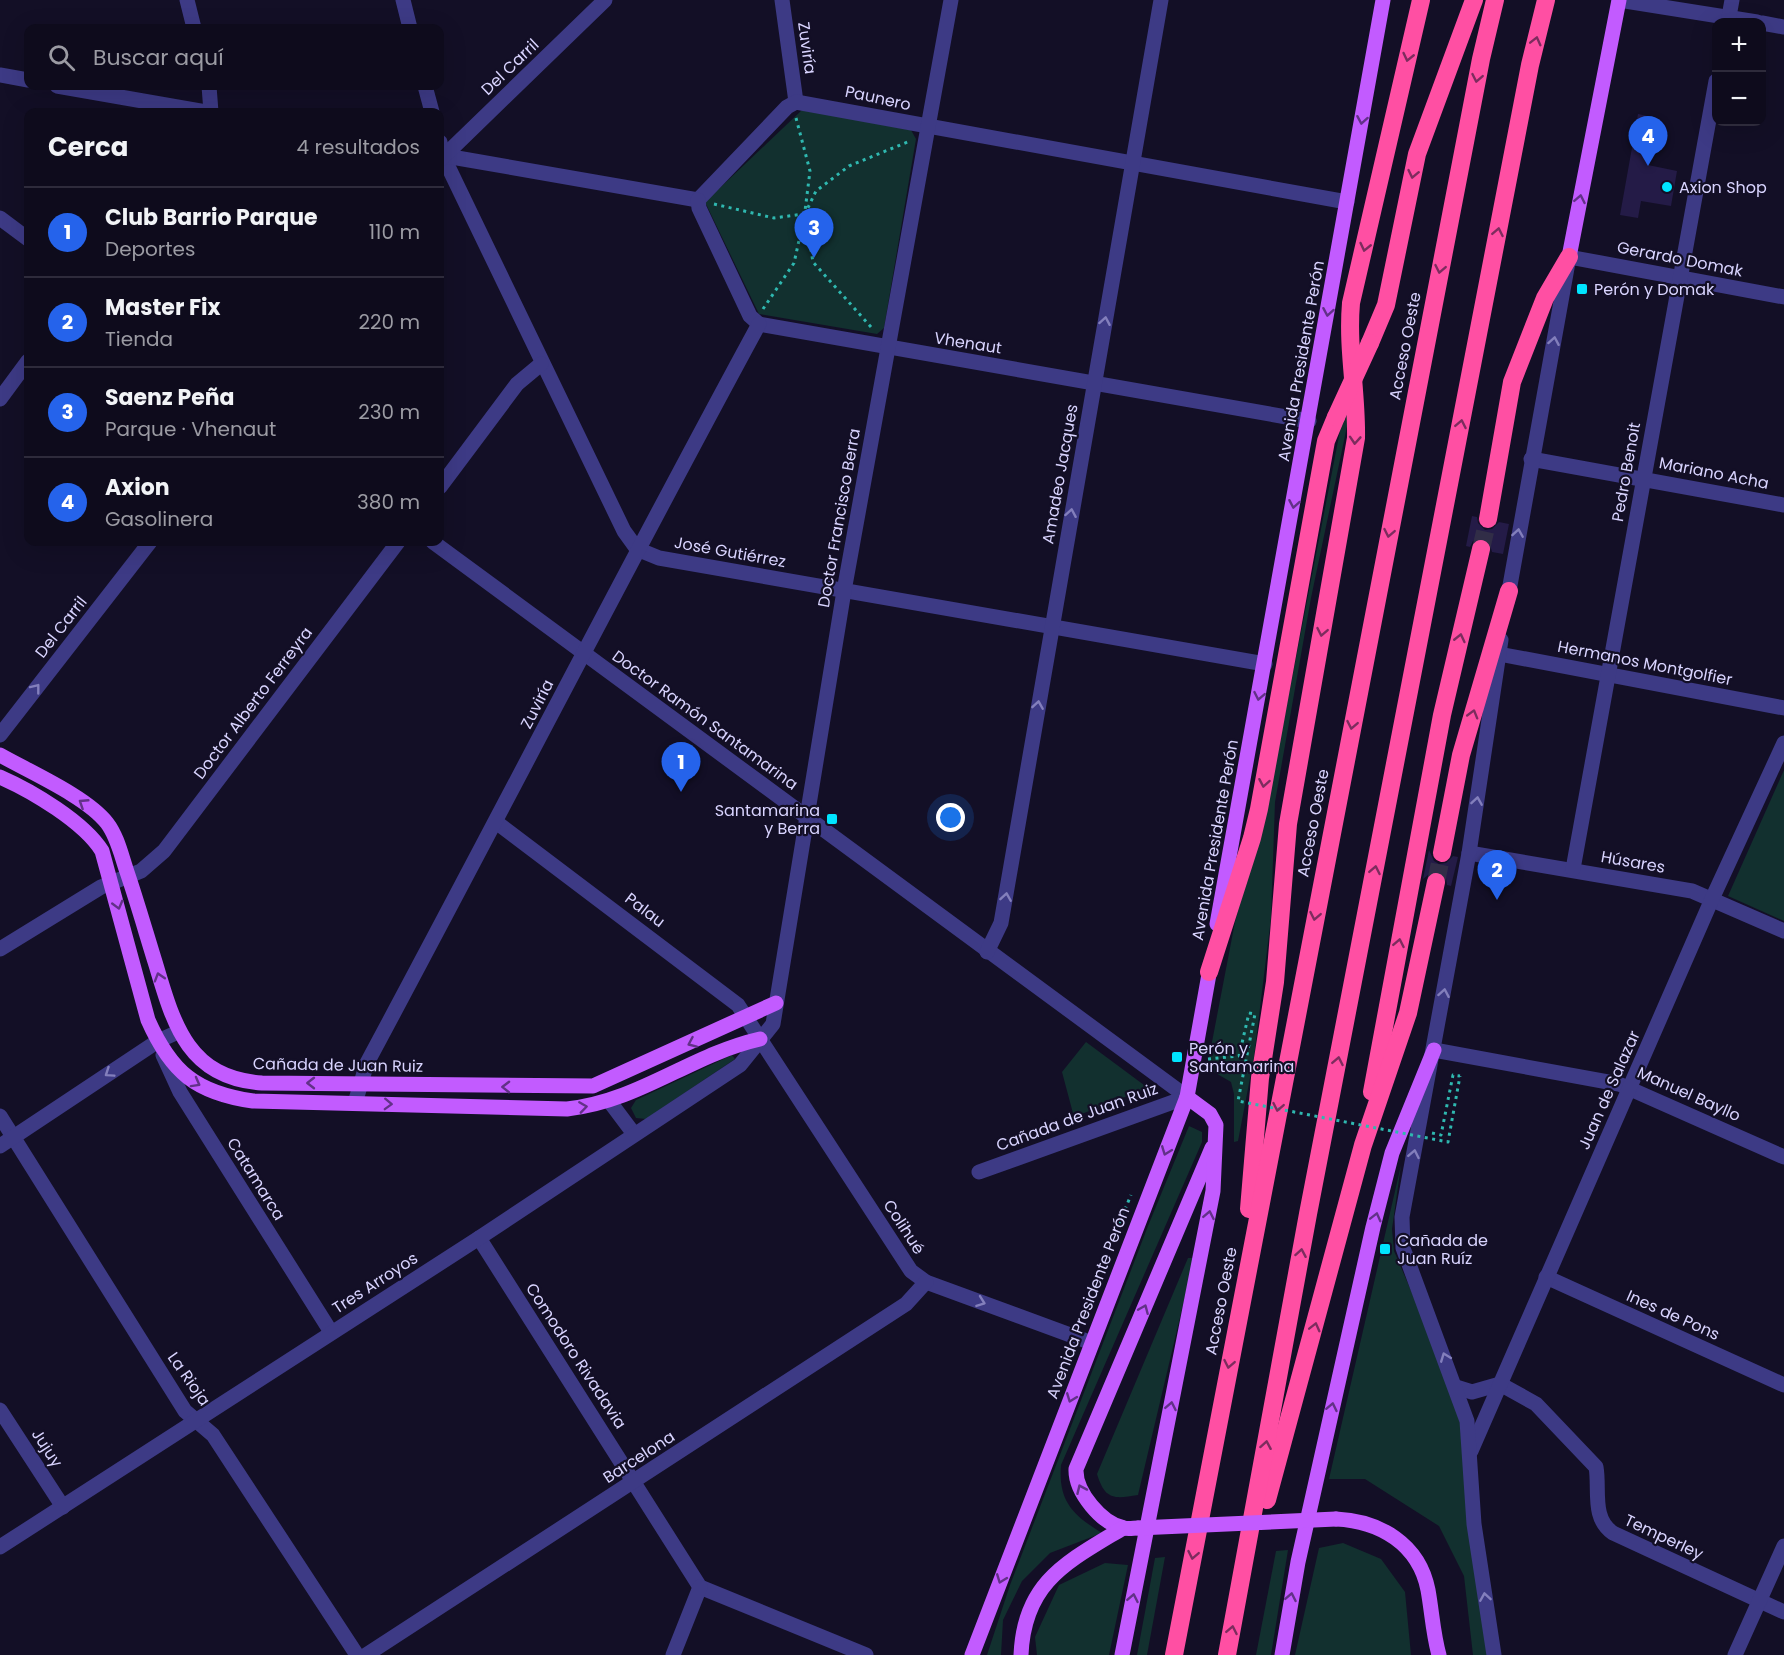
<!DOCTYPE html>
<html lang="es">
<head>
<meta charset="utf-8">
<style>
	body { margin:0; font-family:Poppins,sans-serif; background:#171425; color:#f1f3f6 }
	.controls { position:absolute; right:18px; top:18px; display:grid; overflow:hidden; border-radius:12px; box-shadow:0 6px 24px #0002 }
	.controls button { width:54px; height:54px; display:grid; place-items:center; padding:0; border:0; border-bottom:2px solid #2e2b3b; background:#0e0b1c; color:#f1f3f6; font:30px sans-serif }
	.you { position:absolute; left:951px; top:818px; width:21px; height:21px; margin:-15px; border:4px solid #fff; border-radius:50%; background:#1a73e8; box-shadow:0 0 0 9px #1a73e833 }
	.badge { display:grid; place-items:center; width:39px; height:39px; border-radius:50%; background:#2563eb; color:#fff; font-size:20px; font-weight:700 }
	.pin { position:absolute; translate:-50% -50px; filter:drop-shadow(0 2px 3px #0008) }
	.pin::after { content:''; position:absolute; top:32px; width:21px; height:18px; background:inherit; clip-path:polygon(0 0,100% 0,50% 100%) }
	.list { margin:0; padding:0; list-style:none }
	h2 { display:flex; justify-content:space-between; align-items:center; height:78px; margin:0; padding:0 24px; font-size:26px }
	h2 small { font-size:20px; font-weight:400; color:#9b9ba3 }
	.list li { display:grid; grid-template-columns:39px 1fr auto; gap:18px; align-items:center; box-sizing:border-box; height:90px; padding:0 24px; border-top:2px solid #2e2b3b }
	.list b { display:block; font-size:22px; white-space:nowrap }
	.list p { margin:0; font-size:20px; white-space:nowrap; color:#9b9ba3 }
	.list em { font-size:20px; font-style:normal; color:#9b9ba3 }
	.icon { flex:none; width:33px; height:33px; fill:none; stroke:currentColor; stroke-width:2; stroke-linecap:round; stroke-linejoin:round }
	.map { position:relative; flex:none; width:1784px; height:1655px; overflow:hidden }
	.search { position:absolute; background:#0e0b1c; box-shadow:0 6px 24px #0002; left:24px; top:24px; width:420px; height:66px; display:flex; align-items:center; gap:15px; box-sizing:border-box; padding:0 21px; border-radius:12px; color:#9b9ba3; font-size:22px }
	.panel { position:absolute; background:#0e0b1c; box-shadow:0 6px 24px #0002; left:24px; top:108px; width:420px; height:438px; border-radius:12px }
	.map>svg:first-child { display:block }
	.green { fill:#12302f }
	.building { fill:#241b47 }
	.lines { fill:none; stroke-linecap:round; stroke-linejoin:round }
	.highway-tunnel { stroke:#312d47; stroke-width:18; stroke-dasharray:18 9; stroke-linecap:butt }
	.path { stroke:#2fb8b0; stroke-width:3; stroke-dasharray:3 4.5; stroke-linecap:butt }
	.minor { stroke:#3d3a85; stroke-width:15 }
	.major { stroke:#c25bff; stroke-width:15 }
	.highway { stroke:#ff4fa3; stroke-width:18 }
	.path-bridge { stroke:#2fb8b0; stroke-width:3; stroke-dasharray:3 4.5; stroke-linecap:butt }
	.major-bridge { stroke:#c25bff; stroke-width:15 }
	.highway-bridge { stroke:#ff4fa3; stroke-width:18 }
	.oneway { stroke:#7d2c5e }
	.oneway2 { stroke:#623188 }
	.oneway3 { stroke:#837fbc }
	.poi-dot { fill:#00e5ff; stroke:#130f26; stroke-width:2 }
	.labels { text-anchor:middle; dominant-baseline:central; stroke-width:4.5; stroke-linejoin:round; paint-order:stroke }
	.street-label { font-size:16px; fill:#d9d4ff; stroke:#130f26 }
	.poi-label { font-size:16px; fill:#d9d4ff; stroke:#130f26; text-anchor:start }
</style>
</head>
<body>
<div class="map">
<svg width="1784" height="1655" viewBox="0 0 1784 1655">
	<rect width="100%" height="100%" fill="#130f26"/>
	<g class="green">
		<polygon points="802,110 911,130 916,139 884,328 877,334 759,314 705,202"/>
		<polygon points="1345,405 1350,412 1311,598 1275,802 1271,918 1254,1057 1238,1141 1234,1142 1234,1094 1231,1082 1207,1068 1235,922 1269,797"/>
		<polygon points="1784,770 1784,921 1728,896"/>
		<polygon points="1086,1042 1148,1088 1074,1117 1062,1072"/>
		<polygon points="732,1055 735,1059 646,1119 636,1118 631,1108 636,1100"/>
		<path d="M1189,1126L1202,1132V1142L1061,1465C1058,1501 1073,1515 1102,1533L1050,1553L1022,1581L1003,1620L1001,1655H987L1010,1585L1148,1226Z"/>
		<polygon points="1401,1165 1392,1229 1394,1251 1460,1405 1489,1655 1473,1655 1464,1576 1439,1526 1365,1479 1329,1479"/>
		<path d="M1188,1258H1194L1138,1495C1114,1499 1105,1500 1097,1474Z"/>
		<polygon points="1343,1543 1381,1559 1405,1592 1411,1655 1295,1655 1319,1548"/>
		<polygon points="1288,1550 1271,1655 1256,1655 1276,1551"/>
		<polygon points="1165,1557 1147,1655 1137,1655 1155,1558"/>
		<polygon points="1105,1563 1128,1565 1109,1655 1037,1655 1035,1637 1059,1585"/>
	</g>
	<g class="building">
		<polygon points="1638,114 1656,118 1648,165 1677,171 1671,206 1641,201 1638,218 1620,215"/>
		<polygon points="1472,516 1477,517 1478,523 1485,530 1492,529 1499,522 1509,524 1503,554 1492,552 1489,541 1483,538 1473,541 1470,547 1466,546"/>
		<polygon points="1429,850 1434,861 1439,864 1446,863 1453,856 1458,857 1451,886 1447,885 1446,878 1439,871 1432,872 1423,879"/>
	</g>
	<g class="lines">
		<g class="highway-tunnel">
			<polyline points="1481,549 1488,519"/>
			<polyline points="1436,882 1442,853"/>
		</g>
		<g class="path">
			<polyline points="796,118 810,171 805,211"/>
			<polyline points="714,204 774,218 804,214"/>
			<polyline points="763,309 794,263 804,218"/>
			<polyline points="871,327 813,262 805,214 816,191 849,166 910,141"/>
			<polyline points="1208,1059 1239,1056 1249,1013"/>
			<polyline points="1432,1133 1441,1135 1453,1075 1460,1076"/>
			<polyline points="1122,1228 1118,1226 1131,1195"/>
		</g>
		<g class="minor">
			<polyline points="187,0 194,28"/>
			<polyline points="403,0 410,28"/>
			<polyline points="782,0 796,102"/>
			<polyline points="1619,0 1757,22"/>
			<polyline points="1728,22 1732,0"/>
			<polyline points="1762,23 1784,27"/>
			<polyline points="0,75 28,80"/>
			<polyline points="57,86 206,112"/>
			<polyline points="209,86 211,112"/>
			<polyline points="425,86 432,112"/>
			<polyline points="440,142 443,156 624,531 637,549 659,558 1265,664"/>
			<polyline points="440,155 698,200"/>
			<polyline points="440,160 605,0"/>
			<polyline points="698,200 787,107 796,102 1347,202"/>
			<polyline points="698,200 699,208 750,316 759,324 1309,421"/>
			<polyline points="0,218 28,239"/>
			<polyline points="0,399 28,361"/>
			<polyline points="1531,459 1784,505"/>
			<polyline points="440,487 517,384 541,364"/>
			<polyline points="433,542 1187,1097"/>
			<polyline points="1507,602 1569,257 1784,297"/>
			<polyline points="1499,654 1784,708"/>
			<polyline points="0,735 150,542"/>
			<polyline points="496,822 738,1005 911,1271 926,1282 1092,1343"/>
			<polyline points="1469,853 1692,891 1784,931"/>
			<polyline points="1573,869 1716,81"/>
			<polyline points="0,949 101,887 141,871 164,851 398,542"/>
			<polyline points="987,952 1001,923 1161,0"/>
			<polyline points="1434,1050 1619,1084 1784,1157"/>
			<polyline points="163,1055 180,1092 331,1332"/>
			<polyline points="610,1102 634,1134"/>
			<path d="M355,1103L367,1063C499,817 626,569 759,324"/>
			<polyline points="0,1116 185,1411 213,1435 357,1655"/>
			<polyline points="0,1146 158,1041 178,1032"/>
			<polyline points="979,1172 1187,1097"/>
			<polyline points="479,1238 700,1587 866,1655"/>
			<polyline points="1546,1277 1784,1385"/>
			<path d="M1456,1387L1472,1392L1500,1384L1536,1404L1596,1467C1600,1489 1591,1518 1613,1533L1784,1612"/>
			<polyline points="0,1410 63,1507"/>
			<polyline points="1471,1451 1712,899 1784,743"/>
			<polyline points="0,1547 479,1238 740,1065 773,1024 844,591 951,0"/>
			<polyline points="366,1655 906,1304 926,1282"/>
			<polyline points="673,1655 700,1587"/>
			<polyline points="1494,1655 1474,1524 1467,1421 1403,1248 1402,1217 1469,853 1501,640"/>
			<polyline points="1735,1655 1784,1546"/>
		</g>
		<g class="major">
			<polyline points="1569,257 1619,0"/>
			<path d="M0,755C30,772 87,797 107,823C117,836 121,854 126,869C137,901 146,933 156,965C174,1026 189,1078 262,1083L593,1086L776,1003"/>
			<path d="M0,777C32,791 84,822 102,851L148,1020C171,1072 196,1093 253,1101L567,1109C640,1101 690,1055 760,1039"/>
			<polyline points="1217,924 1383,0"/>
			<path d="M1336,1519C1380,1521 1419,1544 1428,1590C1432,1612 1433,1634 1439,1655"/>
			<path d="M1138,1528C1134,1528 1128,1529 1124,1528C1102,1524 1075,1492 1076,1469L1212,1148"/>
			<polyline points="972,1655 1187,1097 1211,963"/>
			<path d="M1021,1655C1024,1582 1067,1562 1123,1528"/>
			<polyline points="1122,1655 1213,1191 1216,1125 1210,1114 1187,1097"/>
			<polyline points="1282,1655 1298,1562 1373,1227 1392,1153 1434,1050"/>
		</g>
		<g class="highway">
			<polyline points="1370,343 1386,305 1417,154 1474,0"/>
			<polyline points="1488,519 1512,382 1545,298 1569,257"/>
			<polyline points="1442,853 1461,755 1509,591"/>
			<polyline points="1209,972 1252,838 1259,809 1326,441 1336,417"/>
			<polyline points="1372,1092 1442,715 1481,549"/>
			<path d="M1249,1209L1260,1078L1275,982L1288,824L1356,438C1357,393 1347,349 1351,303L1421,0"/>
			<polyline points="1267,1500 1363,1145 1408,1013 1436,882"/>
			<polyline points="1174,1655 1481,59 1495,0"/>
			<polyline points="1227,1655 1308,1214 1530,65 1546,0"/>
		</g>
		<polyline class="path-bridge" points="1249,1013 1255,1014 1238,1101 1448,1142 1460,1076"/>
		<polyline class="major-bridge" points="1138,1528 1336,1519"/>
		<polyline class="highway-bridge" points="1336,417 1370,343"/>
	</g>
	<defs><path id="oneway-chevron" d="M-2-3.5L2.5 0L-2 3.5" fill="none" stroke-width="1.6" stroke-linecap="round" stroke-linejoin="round" transform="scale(1.5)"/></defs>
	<g class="oneway">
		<use href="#oneway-chevron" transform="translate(1536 41) rotate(-76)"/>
		<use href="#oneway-chevron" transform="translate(1408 57) rotate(103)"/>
		<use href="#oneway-chevron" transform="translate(1477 78) rotate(101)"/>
		<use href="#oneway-chevron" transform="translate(1413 174) rotate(102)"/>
		<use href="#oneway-chevron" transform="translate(1498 232) rotate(-79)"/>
		<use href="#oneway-chevron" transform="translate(1365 247) rotate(103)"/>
		<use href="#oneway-chevron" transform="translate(1440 269) rotate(101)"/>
		<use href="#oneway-chevron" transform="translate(1461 424) rotate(-79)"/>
		<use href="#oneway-chevron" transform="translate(1355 440) rotate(94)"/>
		<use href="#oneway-chevron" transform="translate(1389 533) rotate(101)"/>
		<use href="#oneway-chevron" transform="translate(1322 632) rotate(101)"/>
		<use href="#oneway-chevron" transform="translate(1460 638) rotate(-77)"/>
		<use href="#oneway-chevron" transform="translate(1473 714) rotate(-74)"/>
		<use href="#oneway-chevron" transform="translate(1352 725) rotate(101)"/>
		<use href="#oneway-chevron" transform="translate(1264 783) rotate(100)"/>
		<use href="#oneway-chevron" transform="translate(1375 870) rotate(-79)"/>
		<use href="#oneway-chevron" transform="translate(1315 916) rotate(101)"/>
		<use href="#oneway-chevron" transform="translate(1399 943) rotate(-79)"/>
		<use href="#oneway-chevron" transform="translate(1338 1061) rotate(-79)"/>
		<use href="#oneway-chevron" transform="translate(1278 1107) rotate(101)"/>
		<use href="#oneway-chevron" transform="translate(1301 1253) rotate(-80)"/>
		<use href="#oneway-chevron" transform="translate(1315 1327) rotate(-76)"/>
		<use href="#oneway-chevron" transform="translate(1229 1364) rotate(101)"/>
		<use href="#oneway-chevron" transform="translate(1266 1445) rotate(-80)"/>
		<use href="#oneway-chevron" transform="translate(1193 1555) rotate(101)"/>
		<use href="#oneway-chevron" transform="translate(1232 1630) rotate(-79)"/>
	</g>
	<g class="oneway2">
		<use href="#oneway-chevron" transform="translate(1362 120) rotate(100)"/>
		<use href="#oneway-chevron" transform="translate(1580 199) rotate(-79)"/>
		<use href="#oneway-chevron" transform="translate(1328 312) rotate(100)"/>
		<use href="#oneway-chevron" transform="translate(1294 504) rotate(100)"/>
		<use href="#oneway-chevron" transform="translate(1259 696) rotate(101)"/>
		<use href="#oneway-chevron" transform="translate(83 803) rotate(-147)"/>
		<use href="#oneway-chevron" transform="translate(118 905) rotate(75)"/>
		<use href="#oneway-chevron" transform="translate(159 977) rotate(-107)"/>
		<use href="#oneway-chevron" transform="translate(692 1043) rotate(156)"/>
		<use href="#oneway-chevron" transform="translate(196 1083) rotate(29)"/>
		<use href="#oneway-chevron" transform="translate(311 1083) rotate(-180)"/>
		<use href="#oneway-chevron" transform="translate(506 1087) rotate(-179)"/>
		<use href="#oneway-chevron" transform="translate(388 1104) rotate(2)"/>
		<use href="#oneway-chevron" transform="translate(583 1107) rotate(-8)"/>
		<use href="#oneway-chevron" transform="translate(1166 1151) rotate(111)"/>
		<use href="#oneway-chevron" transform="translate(1209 1215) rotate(-79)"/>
		<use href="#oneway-chevron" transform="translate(1376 1217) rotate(-76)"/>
		<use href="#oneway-chevron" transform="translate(1144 1309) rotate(-67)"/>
		<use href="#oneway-chevron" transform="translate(1071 1398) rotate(111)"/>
		<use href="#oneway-chevron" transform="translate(1171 1406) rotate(-79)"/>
		<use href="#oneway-chevron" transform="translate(1332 1407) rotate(-78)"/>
		<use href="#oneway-chevron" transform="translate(1081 1489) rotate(-114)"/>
		<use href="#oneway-chevron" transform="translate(1001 1579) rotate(111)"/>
		<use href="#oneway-chevron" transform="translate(1291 1597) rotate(-79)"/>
		<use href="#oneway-chevron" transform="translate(1133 1598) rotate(-79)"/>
	</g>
	<g class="oneway3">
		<use href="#oneway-chevron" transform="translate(1105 321) rotate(-80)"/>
		<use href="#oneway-chevron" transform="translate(1554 341) rotate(-80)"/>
		<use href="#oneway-chevron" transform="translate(1071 513) rotate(-80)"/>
		<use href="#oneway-chevron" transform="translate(1518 533) rotate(-81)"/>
		<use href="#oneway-chevron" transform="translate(36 688) rotate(-52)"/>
		<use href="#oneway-chevron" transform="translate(1038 705) rotate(-81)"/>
		<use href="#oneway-chevron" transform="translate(1477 801) rotate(-81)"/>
		<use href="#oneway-chevron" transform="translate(1006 897) rotate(-81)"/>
		<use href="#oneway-chevron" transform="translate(1444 993) rotate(-80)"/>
		<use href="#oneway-chevron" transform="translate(109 1073) rotate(146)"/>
		<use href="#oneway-chevron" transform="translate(1414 1154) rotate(-79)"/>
		<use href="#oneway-chevron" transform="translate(981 1302) rotate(20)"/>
		<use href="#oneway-chevron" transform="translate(1445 1357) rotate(-111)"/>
		<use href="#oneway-chevron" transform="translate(1485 1597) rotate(-99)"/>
	</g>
	<g class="poi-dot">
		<circle cx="1667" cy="187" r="6"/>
		<rect x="1576" y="283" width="12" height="12" rx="3"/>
		<rect x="826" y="813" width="12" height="12" rx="3"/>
		<rect x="1171" y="1051" width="12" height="12" rx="3"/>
		<rect x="1379" y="1243" width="12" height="12" rx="3"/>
	</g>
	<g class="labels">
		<g class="street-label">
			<text transform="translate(807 48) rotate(82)">Zuviría</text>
			<text transform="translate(510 67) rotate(-44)">Del Carril</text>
			<text transform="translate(878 98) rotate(12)">Paunero</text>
			<text transform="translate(1680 259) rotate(11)">Gerardo Domak</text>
			<text transform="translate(968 343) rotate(9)">Vhenaut</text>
			<text transform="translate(1405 346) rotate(-79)">Acceso Oeste</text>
			<text transform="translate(1301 361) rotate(-80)">Avenida Presidente Perón</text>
			<text transform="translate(1626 472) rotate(-80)">Pedro Benoit</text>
			<text transform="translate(1714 473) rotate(11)">Mariano Acha</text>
			<text transform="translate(1060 474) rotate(-80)">Amadeo Jacques</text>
			<text transform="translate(839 518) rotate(-80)">Doctor Francisco Berra</text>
			<text transform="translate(730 552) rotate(10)">José Gutiérrez</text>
			<text transform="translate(61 627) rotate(-52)">Del Carril</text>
			<text transform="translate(1645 663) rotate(11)">Hermanos Montgolfier</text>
			<text transform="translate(253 703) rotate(-53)">Doctor Alberto Ferreyra</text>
			<text transform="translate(537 704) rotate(-63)">Zuviría</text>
			<text transform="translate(705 720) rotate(36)">Doctor Ramón Santamarina</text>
			<text transform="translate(1313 823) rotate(-79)">Acceso Oeste</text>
			<text transform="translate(1215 840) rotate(-80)">Avenida Presidente Perón</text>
			<text transform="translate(1633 862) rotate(10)">Húsares</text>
			<text transform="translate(645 910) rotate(37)">Palau</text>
			<text transform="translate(338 1065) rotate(1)">Cañada de Juan Ruiz</text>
			<text transform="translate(1609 1090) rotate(-66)">Juan de Salazar</text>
			<text transform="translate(1689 1094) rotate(24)">Manuel Bayllo</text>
			<text transform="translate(1077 1117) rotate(-20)">Cañada de Juan Ruiz</text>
			<text transform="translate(256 1179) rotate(58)">Catamarca</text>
			<text transform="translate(904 1227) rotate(57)">Colihué</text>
			<text transform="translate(375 1283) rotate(-33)">Tres Arroyos</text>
			<text transform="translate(1221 1301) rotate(-79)">Acceso Oeste</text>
			<text transform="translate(1088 1303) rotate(-69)">Avenida Presidente Perón</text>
			<text transform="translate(1673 1315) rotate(24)">Ines de Pons</text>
			<text transform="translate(576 1356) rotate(57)">Comodoro Rivadavia</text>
			<text transform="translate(189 1379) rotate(55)">La Rioja</text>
			<text transform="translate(47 1448) rotate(57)">Jujuy</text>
			<text transform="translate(639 1457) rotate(-33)">Barcelona</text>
			<text transform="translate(1664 1537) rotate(25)">Temperley</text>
		</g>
		<g class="poi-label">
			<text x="1679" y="187">Axion Shop</text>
			<text x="1594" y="289">Perón y Domak</text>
			<text x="820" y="810" text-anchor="end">Santamarina<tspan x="820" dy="18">y Berra</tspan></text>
			<text x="1189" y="1048">Perón y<tspan x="1189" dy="18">Santamarina</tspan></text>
			<text x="1397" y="1240">Cañada de<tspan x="1397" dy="18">Juan Ruíz</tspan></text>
		</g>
	</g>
</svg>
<div class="controls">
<button>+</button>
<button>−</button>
</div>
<div class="you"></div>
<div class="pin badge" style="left:681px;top:792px">1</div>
<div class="pin badge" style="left:1497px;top:900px">2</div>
<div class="pin badge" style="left:814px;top:258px">3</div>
<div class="pin badge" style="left:1648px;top:166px">4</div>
<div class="search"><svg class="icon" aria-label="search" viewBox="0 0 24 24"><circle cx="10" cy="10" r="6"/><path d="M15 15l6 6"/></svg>Buscar aquí</div>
<section class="panel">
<h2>Cerca<small>4 resultados</small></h2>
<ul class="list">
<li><span class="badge">1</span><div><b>Club Barrio Parque</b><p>Deportes</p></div><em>110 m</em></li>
<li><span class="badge">2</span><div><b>Master Fix</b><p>Tienda</p></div><em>220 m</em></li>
<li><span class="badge">3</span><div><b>Saenz Peña</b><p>Parque · Vhenaut</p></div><em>230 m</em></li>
<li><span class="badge">4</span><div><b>Axion</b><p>Gasolinera</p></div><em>380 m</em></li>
</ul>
</section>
</div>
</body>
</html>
